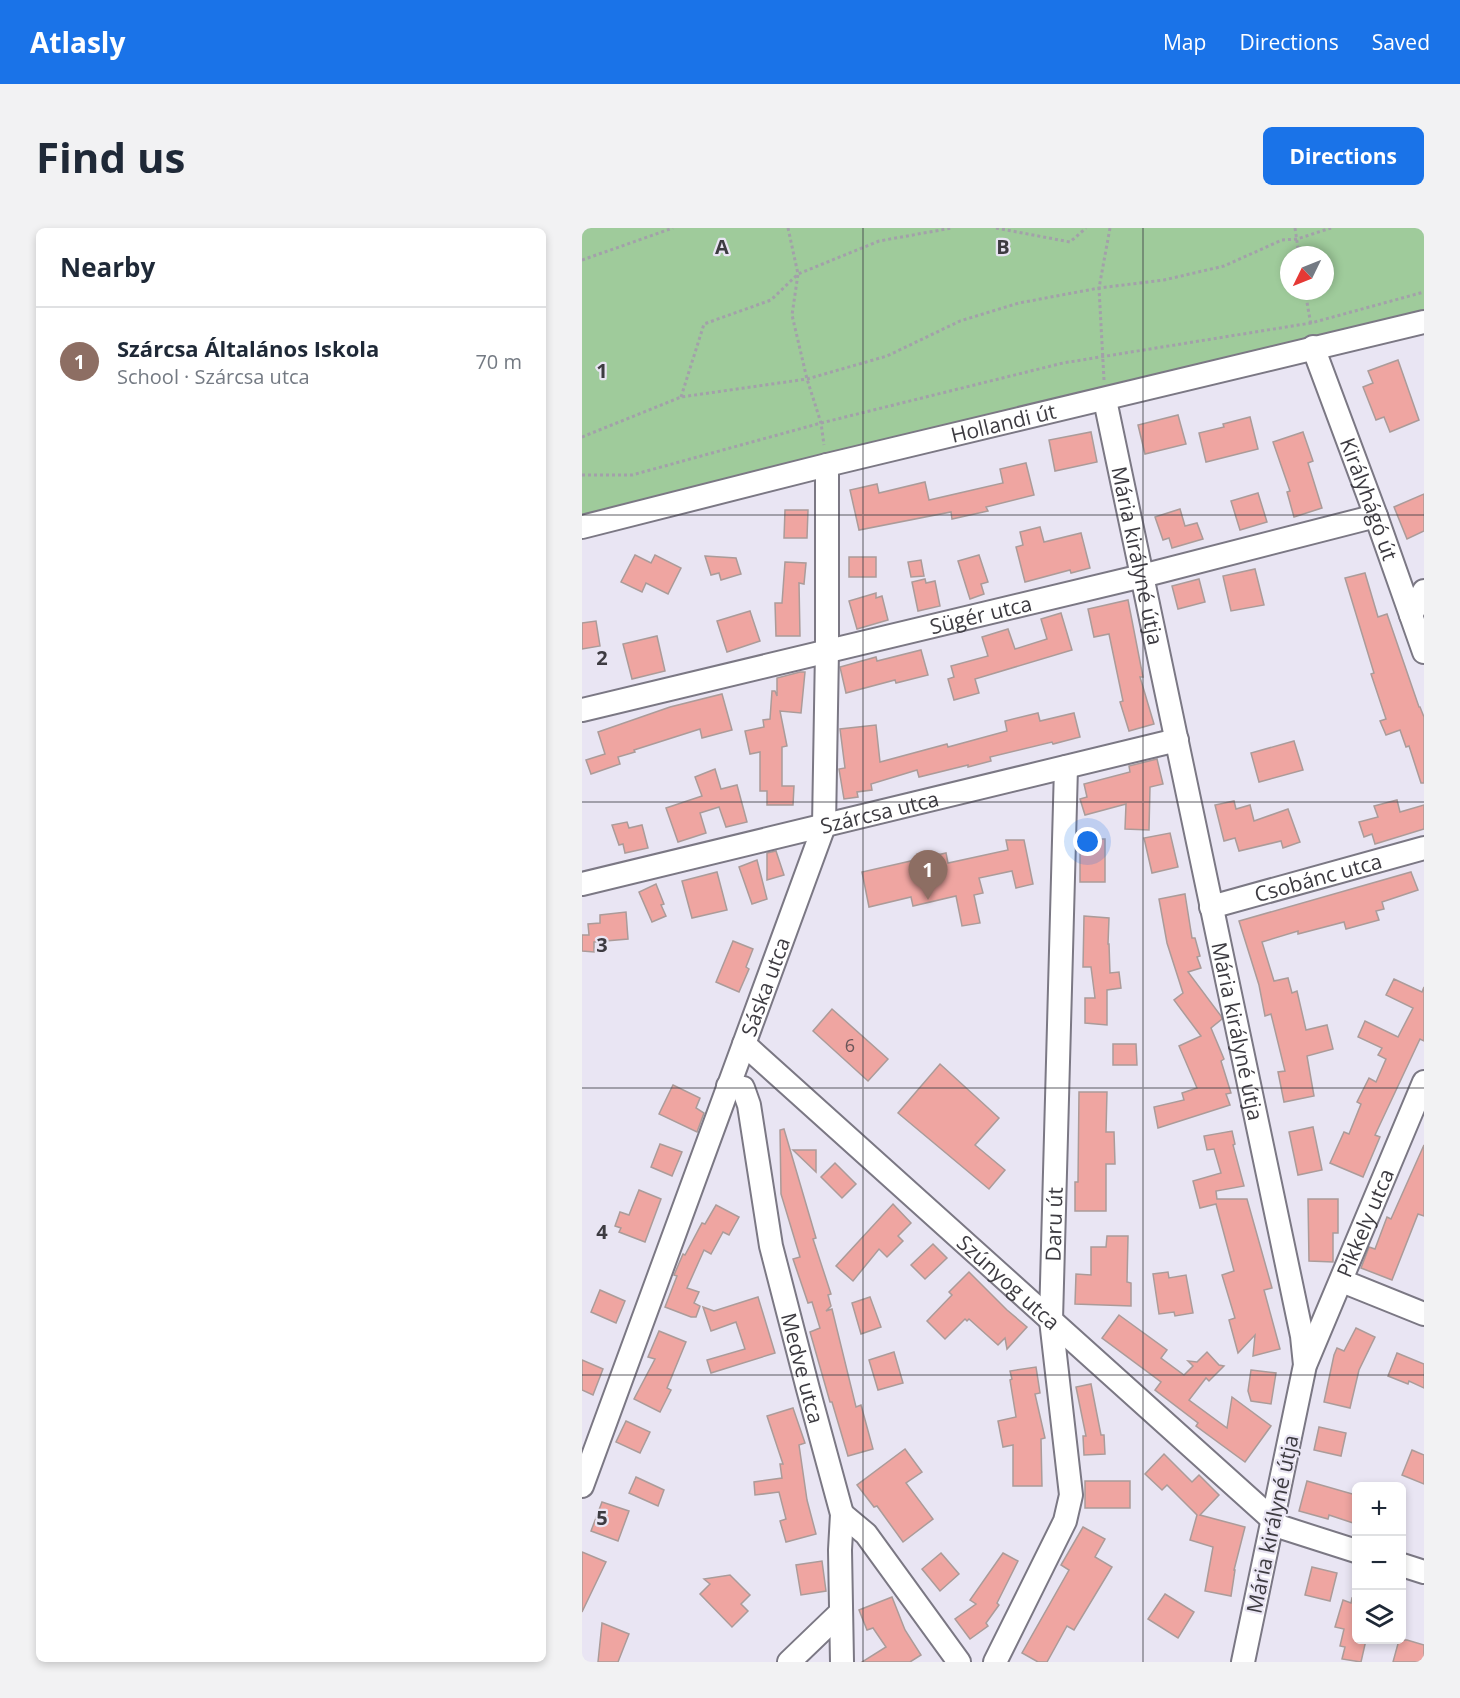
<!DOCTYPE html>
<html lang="en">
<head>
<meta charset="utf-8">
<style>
	body { margin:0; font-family:"Open Sans",sans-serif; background:#f2f2f3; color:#1f2937 }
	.controls { position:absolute; right:18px; bottom:18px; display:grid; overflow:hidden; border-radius:9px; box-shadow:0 3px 9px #0003 }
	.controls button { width:54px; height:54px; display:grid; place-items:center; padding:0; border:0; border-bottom:2px solid #e0e1e3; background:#fff; color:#1f2937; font:30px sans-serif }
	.compass { position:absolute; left:698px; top:18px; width:54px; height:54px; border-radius:50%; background:#fff; box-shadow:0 3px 9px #0003; rotate:227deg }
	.you { position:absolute; left:506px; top:614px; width:21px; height:21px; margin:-15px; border:4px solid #fff; border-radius:50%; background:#1a73e8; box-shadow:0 0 0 9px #1a73e833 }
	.badge { display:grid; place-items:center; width:39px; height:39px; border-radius:50%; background:#1a73e8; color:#fff; font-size:20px; font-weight:700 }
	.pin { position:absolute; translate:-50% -50px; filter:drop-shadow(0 2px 3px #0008) }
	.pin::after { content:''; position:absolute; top:32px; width:21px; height:18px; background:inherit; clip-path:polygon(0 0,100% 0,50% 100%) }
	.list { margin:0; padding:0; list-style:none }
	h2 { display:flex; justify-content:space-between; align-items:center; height:78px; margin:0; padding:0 24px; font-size:26px }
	h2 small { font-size:20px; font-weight:400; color:#747a83 }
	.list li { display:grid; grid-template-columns:39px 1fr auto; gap:18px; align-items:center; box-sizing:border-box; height:108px; padding:0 24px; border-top:2px solid #e0e1e3 }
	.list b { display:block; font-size:22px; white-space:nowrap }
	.list p { margin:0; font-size:20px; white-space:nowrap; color:#747a83 }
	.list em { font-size:20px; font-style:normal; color:#747a83 }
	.icon { flex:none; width:33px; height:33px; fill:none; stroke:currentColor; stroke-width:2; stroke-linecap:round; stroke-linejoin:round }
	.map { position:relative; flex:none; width:842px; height:1434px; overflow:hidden; border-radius:9px }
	header { display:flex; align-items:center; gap:36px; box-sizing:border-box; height:84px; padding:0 30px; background:#1a73e8; color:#fff }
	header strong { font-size:28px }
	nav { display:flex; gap:33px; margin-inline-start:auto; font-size:21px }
	.intro { display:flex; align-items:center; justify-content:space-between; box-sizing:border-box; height:144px; padding:0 36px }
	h1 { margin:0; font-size:42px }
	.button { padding:15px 27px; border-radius:9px; background:#1a73e8; color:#fff; font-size:21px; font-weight:700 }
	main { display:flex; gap:36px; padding:0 36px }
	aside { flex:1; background:#fff; border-radius:9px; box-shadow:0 3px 9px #0003 }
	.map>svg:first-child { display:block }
	.green { fill:#9fcb9b; fill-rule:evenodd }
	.building { fill:#efa5a1; stroke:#ab9b99; stroke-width:1.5 }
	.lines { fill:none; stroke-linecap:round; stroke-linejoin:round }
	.minor-casing { stroke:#7b7884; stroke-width:26 }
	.path { stroke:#a3a0aa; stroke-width:3; stroke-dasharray:3 3; stroke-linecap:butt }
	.minor { stroke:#fff; stroke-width:22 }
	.grid { fill:none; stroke:#3d3b41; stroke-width:1.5; stroke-opacity:0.55 }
	.labels { text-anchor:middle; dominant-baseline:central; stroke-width:4.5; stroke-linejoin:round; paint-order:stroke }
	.number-label { font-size:18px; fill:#6a5659 }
	.street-label { font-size:21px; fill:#3d3b41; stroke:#e9e5f3 }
	.grid-label { font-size:20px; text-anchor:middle; font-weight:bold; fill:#3d3b41; stroke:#e9e5f3; stroke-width:4.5; stroke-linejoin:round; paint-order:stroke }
</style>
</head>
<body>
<header>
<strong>Atlasly</strong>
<nav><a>Map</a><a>Directions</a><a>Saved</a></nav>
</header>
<div class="intro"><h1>Find us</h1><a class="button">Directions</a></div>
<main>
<aside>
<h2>Nearby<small></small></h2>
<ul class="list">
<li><span class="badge" style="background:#8d6e63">1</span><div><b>Szárcsa Általános Iskola</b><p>School · Szárcsa utca</p></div><em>70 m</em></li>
</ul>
</aside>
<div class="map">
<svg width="842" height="1434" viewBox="0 0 842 1434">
	<rect width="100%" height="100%" fill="#e9e5f3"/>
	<path class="green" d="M0,0H842V94L0,302ZM707,27H743V63H707Z"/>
	<g class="building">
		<polygon points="816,132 837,192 808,204 802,189 794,192 781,159 791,155 786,143"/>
		<polygon points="596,187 604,216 563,226 556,197"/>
		<polygon points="668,189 676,221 624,234 617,205 642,199 641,196"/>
		<polygon points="509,204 515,234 473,243 467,212"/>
		<polygon points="721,204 731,233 726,235 740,280 712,289 705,264 708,263 691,214"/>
		<polygon points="444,235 452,267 404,279 406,283 370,291 369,284 277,302 268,262 295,256 297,265 343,254 347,272 421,255 418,241"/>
		<polygon points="676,265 685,294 658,302 649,273"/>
		<polygon points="842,266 842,303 825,311 812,279"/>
		<polygon points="598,281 603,298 615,295 621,311 590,320 587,310 581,312 573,289"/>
		<polygon points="203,282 226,282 225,310 202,310"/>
		<polygon points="458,299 462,314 499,305 508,340 489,345 488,342 443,354 434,319 441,317 438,304"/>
		<polygon points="53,327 69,335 73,327 99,340 86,366 64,355 60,364 39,354"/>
		<polygon points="397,327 406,354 399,356 402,366 388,371 376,333"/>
		<polygon points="123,328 154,330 159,346 139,352 137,345 129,347"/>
		<rect x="267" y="329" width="27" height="20"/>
		<polygon points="339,332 342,348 329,349 326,334"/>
		<polygon points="203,334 224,335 222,356 217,355 218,408 194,408 193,375 200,375"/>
		<polygon points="673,341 682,377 649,383 641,348"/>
		<polygon points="783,345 796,389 805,386 837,479 838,479 842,489 842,555 839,555 827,518 824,519 818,502 804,507 798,493 804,491 789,446 792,445 763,350"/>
		<polygon points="343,351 344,355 353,353 358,378 336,383 330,354"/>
		<polygon points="617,351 623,374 596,381 590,358"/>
		<polygon points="294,365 294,370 300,368 306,392 275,401 267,373"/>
		<polygon points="546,372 561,449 558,449 572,496 547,503 538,474 541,473 527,406 512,409 506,381"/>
		<polygon points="168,383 178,413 145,424 135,393"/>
		<polygon points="479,385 490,422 393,451 397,465 372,472 366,451 372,449 369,438 406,428 400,409 426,401 433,421 465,411 459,391"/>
		<polygon points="14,393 18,418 0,421 0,395"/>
		<polygon points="75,408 83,443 50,451 41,416"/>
		<polygon points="339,422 346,447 314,455 313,452 264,465 258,439 294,429 295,433"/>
		<polygon points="218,444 223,444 219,485 198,483 205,518 200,519 200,558 212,558 211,577 185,577 185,563 178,563 178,524 168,526 163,503 182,499 181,492 188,491 190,463 193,463 195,468 195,450"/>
		<polygon points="140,466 150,502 120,510 118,501 52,522 53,524 36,529 38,536 9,546 4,532 23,526 16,504 88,479"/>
		<polygon points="456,485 458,493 492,485 498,509 471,516 470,514 408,529 409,533 386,539 386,537 337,549 335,542 289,556 290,562 275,564 276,569 262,571 257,541 263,540 258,501 294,497 298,534 365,516 366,519 425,503 423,493"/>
		<polygon points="712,513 721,542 677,554 669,525"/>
		<polygon points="575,531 581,556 568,559 567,602 543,601 544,576 503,587 498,571 505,569 502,556 548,544 547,538"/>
		<polygon points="133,541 139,561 155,557 165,594 144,599 137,579 118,585 124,605 96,614 84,580 120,568 113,549"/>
		<polygon points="815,572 818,584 842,577 842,601 793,616 790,606 782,609 777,594 796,589 792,578"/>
		<polygon points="652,573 654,581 668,577 672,593 706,581 718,614 701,620 699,613 657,623 653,610 642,613 633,577"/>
		<polygon points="45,594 47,600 60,597 66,620 43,625 41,616 37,617 30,597"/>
		<polygon points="588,605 596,639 570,645 562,610"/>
		<rect x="498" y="611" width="25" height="43"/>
		<polygon points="424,612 442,612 451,656 434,660 430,643 397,650 401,665 392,667 398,695 380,698 374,668 331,678 329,669 287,679 280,644 364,625 366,635 426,622"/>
		<polygon points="194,623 202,647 185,652 185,625"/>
		<polygon points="175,632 185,671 170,676 157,639"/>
		<polygon points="135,644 145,682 110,690 100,653"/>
		<polygon points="829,644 836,662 800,674 802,681 794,683 797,692 764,701 762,694 716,706 716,703 680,714 692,753 706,750 710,765 715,763 724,802 745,797 751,821 725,828 732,868 702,874 696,844 703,843 689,786 683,788 677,757 657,693"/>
		<polygon points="74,656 82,676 79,677 84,688 70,694 57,664"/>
		<polygon points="603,666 610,710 613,710 618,728 615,729 619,740 606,744 639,788 640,791 629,800 642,831 639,833 649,865 644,866 648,877 576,900 572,879 602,872 600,865 615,860 597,818 619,808 592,772 601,765 585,715 577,671"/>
		<polygon points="44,684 46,711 12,714 12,724 0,723 0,707 7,707 6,696 18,695 18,687"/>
		<polygon points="502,688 527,690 526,716 527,716 528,745 537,744 539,760 525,762 525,797 503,795 503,770 513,770 509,739 501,739"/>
		<polygon points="151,713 171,721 164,739 167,741 157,764 134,754"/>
		<polygon points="812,751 840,764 842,759 842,813 838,811 793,907 798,909 781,949 748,935 762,904 767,906 779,876 775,874 787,850 794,854 804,831 796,827 800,820 776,809 783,793 816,809 831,780 804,767"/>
		<polygon points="250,781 306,831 286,853 231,803"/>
		<polygon points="531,816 554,816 555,837 531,837"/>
		<polygon points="358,836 417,890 393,917 423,942 407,961 316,885"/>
		<polygon points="91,857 118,870 114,880 122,885 115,904 77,886"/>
		<polygon points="497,864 525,864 524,904 532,904 533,936 524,936 524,983 493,983 493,954 496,954"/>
		<polygon points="731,899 740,942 716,947 707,904"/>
		<polygon points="202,901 234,1010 231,1011 249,1066 246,1067 249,1078 244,1083 250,1081 274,1179 279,1177 291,1221 266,1228 250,1174 248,1174 228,1104 238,1100 230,1074 226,1075 211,1031 218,1029 199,966 198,902"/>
		<polygon points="650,903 653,916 651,917 662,958 634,963 635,971 665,971 690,1060 682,1062 698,1121 671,1128 673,1107 656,1125 647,1092 653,1090 640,1047 652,1043 634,976 618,980 611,953 639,945 632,921 625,922 622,908"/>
		<polygon points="78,916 100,924 90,948 69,939"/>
		<polygon points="842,917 842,988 836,986 810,1052 779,1040 787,1019 793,1021 805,989 809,991"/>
		<polygon points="211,922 234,922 234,944"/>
		<polygon points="253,935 274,956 260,970 239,949"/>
		<polygon points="57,962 79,971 63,1014 37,1004 39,1000 33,998 38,984 47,987"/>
		<polygon points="726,971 756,971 756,1005 751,1005 751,1034 727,1033"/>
		<polygon points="311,976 329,995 316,1008 321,1013 305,1029 297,1021 271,1053 254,1038"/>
		<polygon points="134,977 157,989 147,1007 141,1004 129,1026 122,1022 105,1060 117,1064 112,1075 118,1078 114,1089 109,1089 83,1079 95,1048 92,1047 101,1026 103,1027 120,995 123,996"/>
		<polygon points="525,1008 546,1008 545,1054 549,1055 549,1078 493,1076 494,1046 509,1047 509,1019 524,1019"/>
		<polygon points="351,1016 365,1030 343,1051 329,1037"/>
		<polygon points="387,1044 425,1082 445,1099 425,1121 423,1110 416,1117 387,1091 385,1093 383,1091 363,1111 345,1093 370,1067 367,1064"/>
		<polygon points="586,1044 587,1050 604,1047 611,1085 593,1088 592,1084 577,1086 571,1046"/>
		<polygon points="18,1062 43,1073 34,1095 9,1084"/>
		<polygon points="176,1069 193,1125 129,1145 125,1132 163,1121 154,1094 129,1103 121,1079 132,1083"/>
		<polygon points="288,1069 299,1099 279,1106 270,1075"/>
		<polygon points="537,1087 585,1122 579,1130 602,1147 611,1138 606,1133 615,1134 625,1124 637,1137 642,1138 627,1153 624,1150 607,1172 645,1200 650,1169 689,1198 663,1234 614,1198 616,1195 573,1162 579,1154 520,1110"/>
		<polygon points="774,1100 793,1109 777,1142 768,1180 742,1174 752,1127 755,1120 762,1123"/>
		<polygon points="77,1103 104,1114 85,1160 89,1162 78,1184 52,1171 73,1131 66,1129"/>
		<polygon points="312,1124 321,1155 296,1162 287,1132"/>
		<polygon points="815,1125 842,1136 842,1160 827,1153 826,1156 806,1148"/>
		<polygon points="0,1132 21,1141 11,1167 0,1162"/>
		<polygon points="454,1139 458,1165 453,1166 463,1210 459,1211 460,1258 431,1258 431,1217 421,1219 416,1193 434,1189 428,1152 430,1151 428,1143"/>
		<polygon points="669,1142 694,1145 689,1176 669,1173 666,1163"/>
		<polygon points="509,1156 519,1207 522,1207 523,1226 502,1227 501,1208 504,1208 494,1159"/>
		<polygon points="211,1180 223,1215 217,1217 225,1272 234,1306 204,1314 198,1293 204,1291 197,1264 173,1267 172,1254 200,1250 198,1236 201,1236 185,1188"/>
		<polygon points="44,1193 68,1204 58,1225 34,1214"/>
		<polygon points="737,1199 764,1205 759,1228 732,1222"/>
		<polygon points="323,1221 340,1244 324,1255 351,1291 321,1314 295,1278 292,1279 275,1257"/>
		<polygon points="830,1222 842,1227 842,1256 820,1247"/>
		<polygon points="582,1226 610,1254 617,1247 637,1267 618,1287 663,1299 652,1342 653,1342 649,1368 623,1363 631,1319 608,1312 615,1287 585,1257 580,1262 563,1246"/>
		<polygon points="54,1249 82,1262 76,1278 47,1265"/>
		<rect x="503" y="1253" width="45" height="27"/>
		<polygon points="725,1253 774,1267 774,1296 747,1287 746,1291 717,1283"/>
		<polygon points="20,1274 47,1283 36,1313 9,1303"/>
		<polygon points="501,1299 523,1311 513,1329 530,1339 492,1402 485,1398 465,1434 456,1434 440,1425 487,1342 479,1337"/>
		<polygon points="0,1324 24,1334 0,1384"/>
		<polygon points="359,1325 377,1346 358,1363 340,1341"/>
		<polygon points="421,1325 436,1333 415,1375 417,1377 404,1395 406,1398 388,1411 373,1391 394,1376 388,1372"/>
		<polygon points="240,1333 244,1363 219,1367 214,1337"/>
		<polygon points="730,1339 755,1345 748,1373 723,1367"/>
		<polygon points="148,1347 168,1367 159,1376 166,1383 150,1399 118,1366 128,1356 122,1351"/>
		<polygon points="583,1366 612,1384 596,1410 566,1391"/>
		<polygon points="310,1369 323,1402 339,1427 328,1434 280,1434 304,1419 291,1400 285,1402 277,1382"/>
		<polygon points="770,1370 774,1371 774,1412 784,1412 779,1434 760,1431 763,1419 758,1418 762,1401 753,1399 761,1372 769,1375"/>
		<polygon points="20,1395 47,1406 36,1434 16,1434"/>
		<polygon points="817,1412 825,1412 842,1417 842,1434 811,1434"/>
	</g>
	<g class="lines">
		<defs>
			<g id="minor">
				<path id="s1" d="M731,119L794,288L842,424"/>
				<path id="s2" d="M523,172L720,1108L723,1137L661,1434"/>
				<path id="s3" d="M0,299L245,237L842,94"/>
				<polyline points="829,387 842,363"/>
				<path id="s4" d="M0,482L560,348L794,288"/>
				<path id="s5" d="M0,656L595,512"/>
				<path id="s6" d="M629,679L842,620"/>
				<path id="s7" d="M162,816L691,1292L699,1299L774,1323"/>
				<path id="s8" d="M146,858L161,860L167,877L189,1018L226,1161L260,1286L258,1322L260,1434"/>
				<polyline points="760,1053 842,1086"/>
				<path id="s9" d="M724,1135L842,854"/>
				<path id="s10" d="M0,1258L242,598L245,422V237"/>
				<polyline points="260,1286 284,1306 377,1434"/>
				<polyline points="820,1337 842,1344"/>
				<polyline points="207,1434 259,1384"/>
				<path id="s11" d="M413,1434L483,1293L489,1267L469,1092L484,539"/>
			</g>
		</defs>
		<use href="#minor" class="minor-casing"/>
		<g class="path">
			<polyline points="206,0 216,46 210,87 225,151 239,195 242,217"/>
			<polyline points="414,0 488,14 504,0"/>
			<polyline points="713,0 717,27"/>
			<polyline points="0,32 91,0"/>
			<polyline points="723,63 729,97"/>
			<polyline points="522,152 517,60 528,0"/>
			<polyline points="99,169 122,96 189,72 216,46 297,13 370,0"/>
			<polyline points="0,209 99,169 225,151 305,128 378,93 437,75 517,60 582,52 642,38 700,12 715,11 749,0"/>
			<polyline points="0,247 50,247 239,195 481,135 729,95 842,64"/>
		</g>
		<use href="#minor" class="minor"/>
	</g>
	<path class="grid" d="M281,0V1434M561,0V1434M0,287H842M0,574H842M0,860H842M0,1147H842"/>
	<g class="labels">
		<g class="number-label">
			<text x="268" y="817">6</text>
		</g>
		<g class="street-label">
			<text stroke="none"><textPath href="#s3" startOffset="434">Hollandi út</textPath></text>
			<text stroke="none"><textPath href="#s1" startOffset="162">Királyhágó út</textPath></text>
			<text stroke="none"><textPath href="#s2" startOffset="159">Mária királyné útja</textPath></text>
			<text stroke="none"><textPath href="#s4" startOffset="410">Sügér utca</textPath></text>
			<text stroke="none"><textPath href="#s5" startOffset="306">Szárcsa utca</textPath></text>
			<text stroke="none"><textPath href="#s6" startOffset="111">Csobánc utca</textPath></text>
			<text stroke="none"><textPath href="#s10" startOffset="532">Sáska utca</textPath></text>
			<text stroke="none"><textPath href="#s2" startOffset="645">Mária királyné útja</textPath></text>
			<text stroke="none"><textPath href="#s11" startOffset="456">Daru út</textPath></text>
			<text stroke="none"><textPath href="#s9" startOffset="152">Pikkely utca</textPath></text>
			<text stroke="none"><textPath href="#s7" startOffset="356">Szúnyog utca</textPath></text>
			<text stroke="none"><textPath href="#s8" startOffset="302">Medve utca</textPath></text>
			<text transform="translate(690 1296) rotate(-78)">Mária királyné útja</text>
		</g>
	</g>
	<g class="grid-label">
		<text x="140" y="26">A</text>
		<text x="421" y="26">B</text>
		<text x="20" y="150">1</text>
		<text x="20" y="437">2</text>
		<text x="20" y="724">3</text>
		<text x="20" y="1011">4</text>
		<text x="20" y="1297">5</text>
	</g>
</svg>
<div class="controls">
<button>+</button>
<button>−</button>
<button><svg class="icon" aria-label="layers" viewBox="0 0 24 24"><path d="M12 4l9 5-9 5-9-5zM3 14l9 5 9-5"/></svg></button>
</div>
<svg class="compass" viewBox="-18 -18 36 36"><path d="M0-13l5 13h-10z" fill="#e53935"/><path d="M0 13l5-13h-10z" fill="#747a83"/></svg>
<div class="you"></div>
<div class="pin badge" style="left:346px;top:672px;background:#8d6e63">1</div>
</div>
</main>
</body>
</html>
